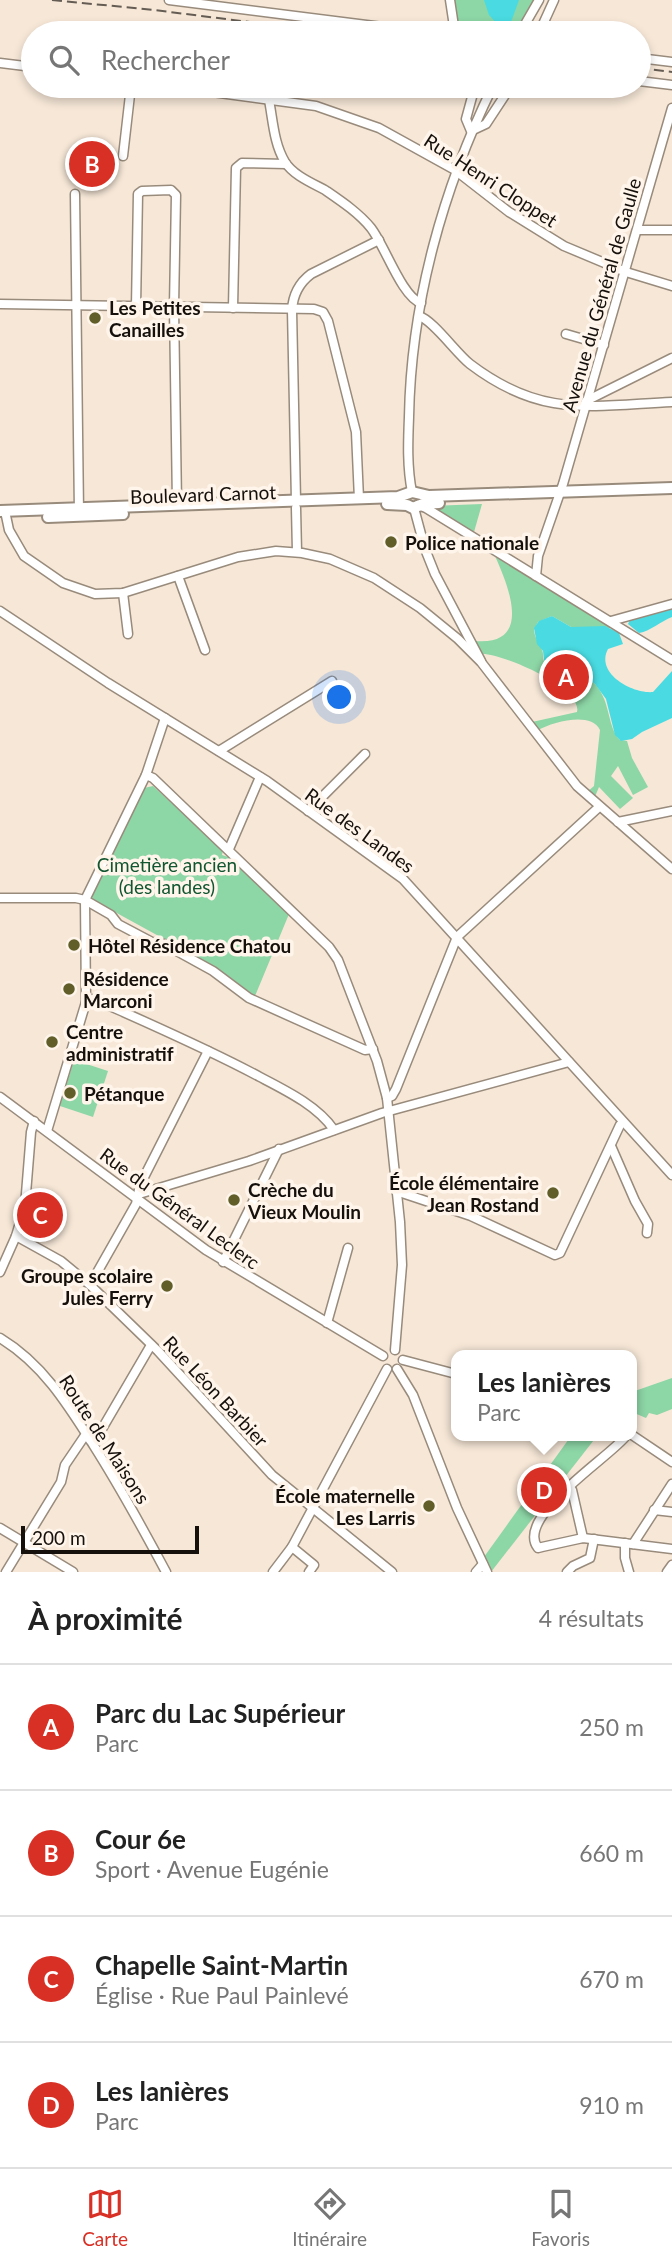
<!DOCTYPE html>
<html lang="fr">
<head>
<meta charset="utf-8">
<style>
	body { margin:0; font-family:Lato,sans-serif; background:#f6f6f6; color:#222 }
	.scale { position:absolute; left:21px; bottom:18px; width:178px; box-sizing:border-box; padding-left:7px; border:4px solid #15100b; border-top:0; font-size:19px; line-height:24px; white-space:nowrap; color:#15100b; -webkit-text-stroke:5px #fff5eb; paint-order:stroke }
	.you { position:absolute; left:340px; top:698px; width:24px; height:24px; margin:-18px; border:5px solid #fff; border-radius:50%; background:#1a73e8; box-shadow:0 0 0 10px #1a73e833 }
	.badge { display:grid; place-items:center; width:46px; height:46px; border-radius:50%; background:#d93025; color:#fff; font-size:23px; font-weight:700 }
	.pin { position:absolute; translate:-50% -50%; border:4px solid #fff; box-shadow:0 2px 7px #0006 }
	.popup { position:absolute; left:451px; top:1350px; width:186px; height:91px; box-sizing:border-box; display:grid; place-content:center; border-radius:14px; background:#fff; filter:drop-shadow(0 2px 5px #0005); font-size:23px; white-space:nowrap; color:#767676 }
	.popup b { font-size:26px; color:#222 }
	.popup::after { content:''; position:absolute; left:50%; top:100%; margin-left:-14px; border:14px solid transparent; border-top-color:#fff }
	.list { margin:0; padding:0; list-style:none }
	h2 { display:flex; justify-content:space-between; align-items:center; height:91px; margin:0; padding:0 28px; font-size:30px }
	h2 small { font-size:23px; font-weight:400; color:#767676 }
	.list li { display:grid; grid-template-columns:46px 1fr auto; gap:21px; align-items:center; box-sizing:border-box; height:126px; padding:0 28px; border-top:2px solid #e0e0e0 }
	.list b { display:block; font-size:26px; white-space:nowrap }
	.list p { margin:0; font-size:23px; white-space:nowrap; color:#767676 }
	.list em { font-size:23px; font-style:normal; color:#767676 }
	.icon { flex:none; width:38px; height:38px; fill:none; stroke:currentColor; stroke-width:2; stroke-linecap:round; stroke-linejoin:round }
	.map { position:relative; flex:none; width:672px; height:1572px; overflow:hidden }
	.search { position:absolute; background:#fff; box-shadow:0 4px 10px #0003; left:21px; right:21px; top:21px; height:77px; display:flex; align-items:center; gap:18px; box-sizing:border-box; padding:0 24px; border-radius:38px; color:#767676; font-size:26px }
	.sheet { height:595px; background:#fff }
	nav { display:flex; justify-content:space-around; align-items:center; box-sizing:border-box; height:98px; border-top:2px solid #e0e0e0; background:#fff; font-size:19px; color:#767676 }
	nav a { display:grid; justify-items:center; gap:4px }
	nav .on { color:#d93025 }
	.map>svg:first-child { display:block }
	.green { fill:#8dd6a6 }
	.water { fill:#49dbe1 }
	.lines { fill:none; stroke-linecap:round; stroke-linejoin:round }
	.minor-casing { stroke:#998b7c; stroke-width:11 }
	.major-casing { stroke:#998b7c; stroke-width:14 }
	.minor { stroke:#fff; stroke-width:8 }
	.major { stroke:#fff; stroke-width:10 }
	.rail { stroke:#655d54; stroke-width:2; stroke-dasharray:10 5; stroke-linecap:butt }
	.poi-dot { fill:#625e2a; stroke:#fff5eb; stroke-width:2.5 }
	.labels { text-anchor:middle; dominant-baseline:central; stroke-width:7; stroke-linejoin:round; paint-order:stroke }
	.street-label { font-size:19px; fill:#15100b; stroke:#fff5eb }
	.poi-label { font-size:19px; font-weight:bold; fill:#15100b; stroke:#fff5eb; text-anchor:start }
	.park-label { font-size:19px; fill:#125631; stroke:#fff5eb }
</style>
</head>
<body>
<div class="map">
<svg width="672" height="1572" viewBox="0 0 672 1572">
	<rect width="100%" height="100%" fill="#f6e7d7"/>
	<g class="green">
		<polygon points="450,0 539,0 520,33 455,33"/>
		<polygon points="86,147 103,149 99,182 82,179"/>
		<polygon points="482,504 474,532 431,506"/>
		<path d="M495,556L611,628L571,627L552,616L538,622L534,630C535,639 539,643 542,650C544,654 542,657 544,661C557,686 576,663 596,685C611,703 607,727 620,740L627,741L632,758L648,787L633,795L618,766L611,776L633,798L620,809L599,787L594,799L587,792L594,786L600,730C591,711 553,722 538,730L532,722L577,712C583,688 503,654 483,654L475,641C534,646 508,585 495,556Z"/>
		<polygon points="153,786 223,850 222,855 231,858 289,914 255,996 217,968 93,900 92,896 144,788"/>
		<polygon points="74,1060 108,1071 93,1117 60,1106"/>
		<polygon points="672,1378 672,1409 657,1415 649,1413 646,1418 632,1412 632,1392"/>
		<polygon points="571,1436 597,1436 491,1572 484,1557"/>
	</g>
	<g class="water">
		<polygon points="484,0 519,0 507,33 498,33 499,26 489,15"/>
		<path d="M672,607V617C661,621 651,631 639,633L628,624L630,620Z"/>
		<path d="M552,616L571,627L605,626L619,633L623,644L608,649C595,673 632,694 653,692L672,671V718L642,732L632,739L621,741L615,735L606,699L595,684L580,673L558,674L544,660L543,651L537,644L534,628L539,621Z"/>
	</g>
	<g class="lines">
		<defs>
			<g id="minor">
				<polyline points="169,0 430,33"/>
				<polyline points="450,0 455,33"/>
				<polyline points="520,33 539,0"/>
				<polyline points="539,33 554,0"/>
				<polyline points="639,58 672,62"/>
				<polyline points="0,63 33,67"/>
				<polyline points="639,81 672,85"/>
				<polyline points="168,86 316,106 379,128 455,170 509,212 564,246 626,272 672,286"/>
				<polyline points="475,86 466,119 471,131 486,124 511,86"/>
				<path d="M269,100C273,121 274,144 285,162C293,175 312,183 325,190C341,201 359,213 371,228C385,246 402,297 421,303"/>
				<polyline points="123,156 131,86"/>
				<polyline points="75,194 79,513"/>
				<polyline points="638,230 672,230"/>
				<polyline points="0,304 314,309 323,312 328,321 356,432 359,499"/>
				<polyline points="136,307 138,194 142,191 171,190 176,195 174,307 177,504"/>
				<polyline points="233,308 236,168 242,163 286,164"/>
				<path d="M419,316C433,320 456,353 470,364C541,418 589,406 672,402"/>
				<polyline points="566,334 604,345"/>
				<polyline points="586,401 672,358"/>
				<path d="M412,492C407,467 408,442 409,417C411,303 443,188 493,86"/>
				<path d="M296,501L292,310C293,294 299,283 311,274L379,240"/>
				<polyline points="418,505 426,508 672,660"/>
				<polyline points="296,508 297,552"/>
				<polyline points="414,508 425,549 435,574 481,661"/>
				<polyline points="5,511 9,530 24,556 63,583 95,594 123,593 238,557 276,551 302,553 330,559 374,578 420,608 458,639 481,662 577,786 672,869"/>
				<polyline points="178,576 205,650"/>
				<polyline points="536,576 538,556 563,484 672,108"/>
				<polyline points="123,593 128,634"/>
				<polyline points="0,611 108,683 267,781 403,879 672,1175"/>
				<polyline points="611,621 672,604"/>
				<polyline points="219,751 332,681"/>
				<polyline points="146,775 153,778 329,947 338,960 377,1061 387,1098 400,1222 402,1265 395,1350"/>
				<polyline points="308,811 365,754"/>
				<polyline points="618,822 672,811"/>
				<polyline points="229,849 260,777"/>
				<polyline points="0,898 76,898 85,900 111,915 118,924 152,942 164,944 213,971 249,998 365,1050 373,1049"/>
				<polyline points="86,1002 85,900 146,775 165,718"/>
				<polyline points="0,1097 206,1250 383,1356"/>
				<polyline points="387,1098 392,1096 396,1089 457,937 599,807"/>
				<path d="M47,1131L86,1002L94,999C150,1024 206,1048 260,1077C285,1090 318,1106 334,1130"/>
				<polyline points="611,1146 635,1201 648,1224 647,1233"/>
				<polyline points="396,1191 471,1216 555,1255 560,1253 620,1125 623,1122"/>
				<polyline points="139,1194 249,1161 382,1113 569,1062"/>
				<polyline points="16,1236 61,1261 90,1285 158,1351 272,1475 392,1572"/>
				<polyline points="223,1262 279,1149"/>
				<polyline points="0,1272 16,1236 25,1206 31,1132 34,1121"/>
				<polyline points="90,1285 136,1204 140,1185 208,1051"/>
				<polyline points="327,1323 348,1248"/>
				<path d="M0,1338C43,1364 68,1405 94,1446C120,1487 143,1529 166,1572"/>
				<polyline points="403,1360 456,1374"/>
				<polyline points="397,1369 413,1395 457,1508 487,1572"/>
				<polyline points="632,1435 672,1462"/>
				<path d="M626,1436C610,1457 514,1517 538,1548L542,1547L583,1538L672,1549"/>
				<polyline points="90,1440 99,1434 151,1345"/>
				<polyline points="568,1486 572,1490 583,1538"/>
				<polyline points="654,1510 672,1512"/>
				<polyline points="0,1528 73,1572"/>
				<polyline points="625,1543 625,1558 629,1572"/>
				<polyline points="633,1544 672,1484"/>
				<polyline points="292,1547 314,1565 309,1572"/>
				<polyline points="6,1572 61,1482 65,1465 86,1434"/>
				<polyline points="273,1572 292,1547 387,1369"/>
				<polyline points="476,1572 483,1564"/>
				<polyline points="567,1572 573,1566 590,1558 594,1539"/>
				<polyline points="667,1572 672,1565"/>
			</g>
			<g id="major">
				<polyline points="387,504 407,505 413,508 423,504 439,503"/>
				<polyline points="0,511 398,497 412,492 429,496 672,488"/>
				<polyline points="48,517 123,514"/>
			</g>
		</defs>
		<use href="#minor" class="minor-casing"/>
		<use href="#major" class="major-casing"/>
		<use href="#minor" class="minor"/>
		<use href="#major" class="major"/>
		<g class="rail">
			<polyline points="52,0 154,10 337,33"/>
			<polyline points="328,28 366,33"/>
			<polyline points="639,68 672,72"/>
		</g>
	</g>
	<g class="poi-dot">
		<circle cx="95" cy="318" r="7"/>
		<circle cx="391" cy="542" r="7"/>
		<circle cx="74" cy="945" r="7"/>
		<circle cx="69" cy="989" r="7"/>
		<circle cx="52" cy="1042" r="7"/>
		<circle cx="70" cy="1093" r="7"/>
		<circle cx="553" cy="1193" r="7"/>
		<circle cx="234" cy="1200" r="7"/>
		<circle cx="167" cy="1286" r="7"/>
		<circle cx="429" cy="1506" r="7"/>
	</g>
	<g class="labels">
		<g class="street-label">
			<text transform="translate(491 180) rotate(33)">Rue Henri Cloppet</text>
			<text transform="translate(601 295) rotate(-74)">Avenue du Général de Gaulle</text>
			<text transform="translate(203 494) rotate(-2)">Boulevard Carnot</text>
			<text transform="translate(360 830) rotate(36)">Rue des Landes</text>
			<text transform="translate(180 1208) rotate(36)">Rue du Général Leclerc</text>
			<text transform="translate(216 1391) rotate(47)">Rue Léon Barbier</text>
			<text transform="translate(105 1439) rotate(57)">Route de Maisons</text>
		</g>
		<g class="poi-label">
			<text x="109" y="307">Les Petites<tspan x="109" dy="22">Canailles</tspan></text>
			<text x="405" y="542">Police nationale</text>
			<text x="88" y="945">Hôtel Résidence Chatou</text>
			<text x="83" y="978">Résidence<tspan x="83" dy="22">Marconi</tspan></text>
			<text x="66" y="1031">Centre<tspan x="66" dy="22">administratif</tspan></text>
			<text x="84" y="1093">Pétanque</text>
			<text x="539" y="1182" text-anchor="end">École élémentaire<tspan x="539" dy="22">Jean Rostand</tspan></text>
			<text x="248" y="1189">Crèche du<tspan x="248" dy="22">Vieux Moulin</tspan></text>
			<text x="153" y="1275" text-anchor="end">Groupe scolaire<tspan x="153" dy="22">Jules Ferry</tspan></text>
			<text x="415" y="1495" text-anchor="end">École maternelle<tspan x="415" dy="22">Les Larris</tspan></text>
		</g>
		<g class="park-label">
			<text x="167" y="864">Cimetière ancien<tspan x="167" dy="22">(des landes)</tspan></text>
		</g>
	</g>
</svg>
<div class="scale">200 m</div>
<div class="you"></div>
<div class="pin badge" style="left:566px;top:677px">A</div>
<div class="pin badge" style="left:92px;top:164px">B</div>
<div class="pin badge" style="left:40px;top:1215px">C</div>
<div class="pin badge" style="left:544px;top:1490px">D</div>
<div class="popup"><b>Les lanières</b>Parc</div>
<div class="search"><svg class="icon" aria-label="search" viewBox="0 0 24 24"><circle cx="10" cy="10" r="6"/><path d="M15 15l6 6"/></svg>Rechercher</div>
</div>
<section class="sheet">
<h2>À proximité<small>4 résultats</small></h2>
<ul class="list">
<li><span class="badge">A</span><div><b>Parc du Lac Supérieur</b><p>Parc</p></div><em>250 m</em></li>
<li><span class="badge">B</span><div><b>Cour 6e</b><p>Sport · Avenue Eugénie</p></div><em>660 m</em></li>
<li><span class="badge">C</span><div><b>Chapelle Saint-Martin</b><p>Église · Rue Paul Painlevé</p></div><em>670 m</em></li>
<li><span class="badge">D</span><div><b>Les lanières</b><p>Parc</p></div><em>910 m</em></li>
</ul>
</section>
<nav>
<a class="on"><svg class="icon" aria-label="map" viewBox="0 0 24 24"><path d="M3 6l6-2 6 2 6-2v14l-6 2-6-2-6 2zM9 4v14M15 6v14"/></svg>Carte</a>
<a><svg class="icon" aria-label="directions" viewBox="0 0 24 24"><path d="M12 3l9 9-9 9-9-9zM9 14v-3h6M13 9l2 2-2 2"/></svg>Itinéraire</a>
<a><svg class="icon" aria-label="saved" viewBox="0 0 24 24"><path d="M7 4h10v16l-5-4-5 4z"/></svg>Favoris</a>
</nav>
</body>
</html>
